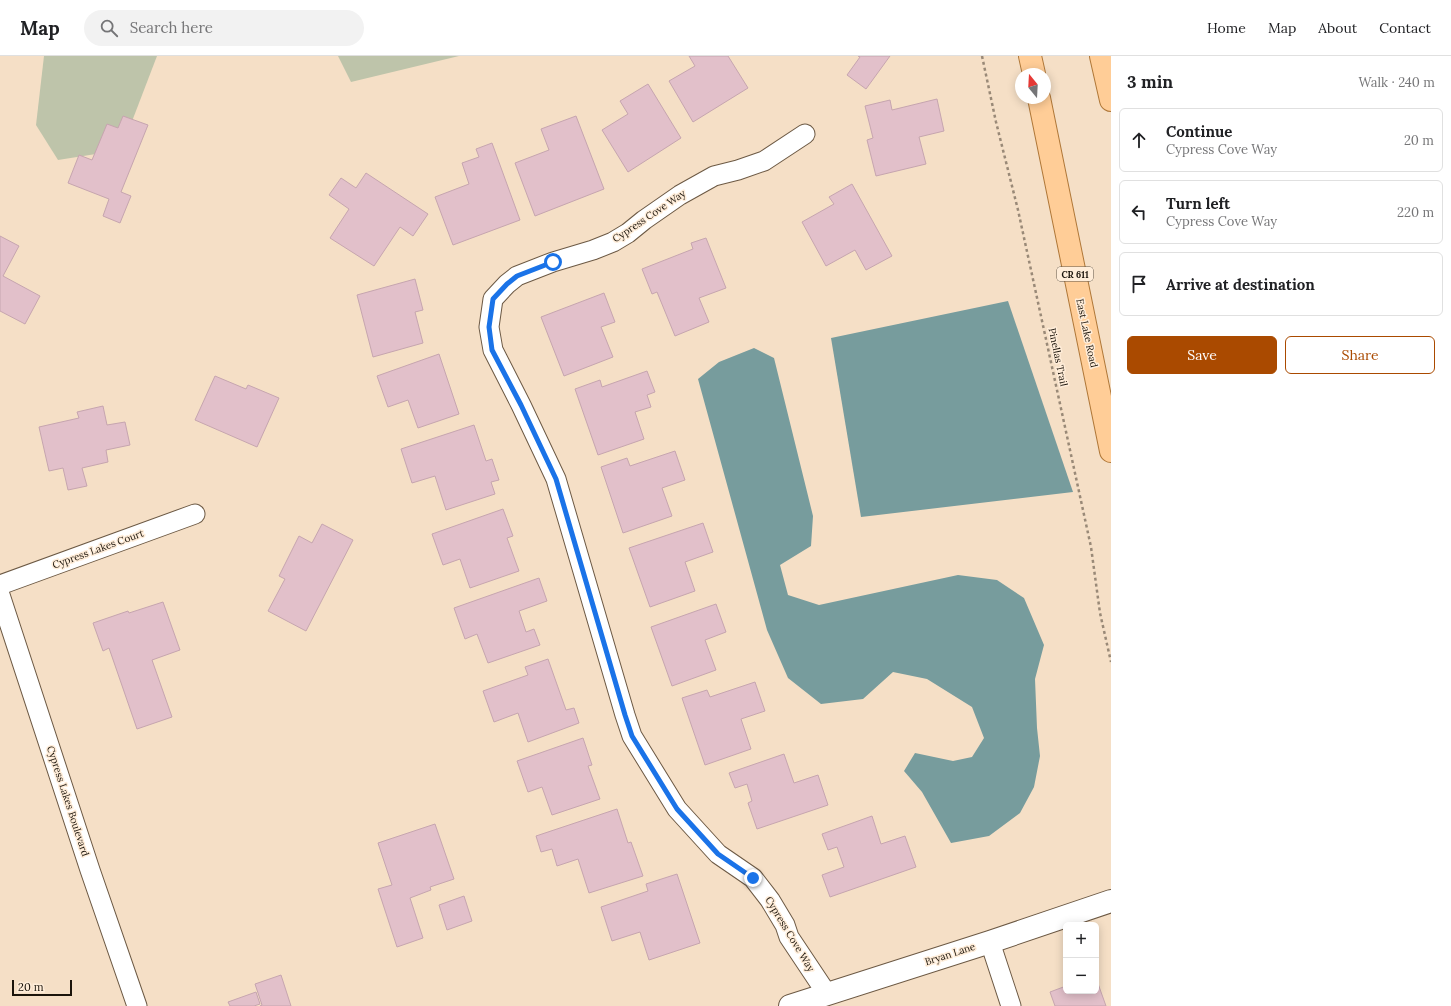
<!DOCTYPE html>
<html lang="en">
<head>
<meta charset="utf-8">
<style>
	body { margin:0; font-family:Lora,serif; background:#f2f2f2; color:#202124 }
	.controls { position:absolute; right:12px; bottom:12px; display:grid; overflow:hidden; border-radius:6px; box-shadow:0 2px 10px #0003 }
	.controls button { width:36px; height:36px; display:grid; place-items:center; padding:0; border:0; border-bottom:1px solid #e0e0e0; background:#fff; color:#202124; font:20px sans-serif }
	.compass { position:absolute; left:1015px; top:12px; width:36px; height:36px; border-radius:50%; background:#fff; box-shadow:0 2px 10px #0003; rotate:342deg }
	.scale { position:absolute; left:12px; bottom:10px; width:60px; box-sizing:border-box; padding-left:4px; border:2px solid #1b140b; border-top:0; font-size:11px; line-height:14px; white-space:nowrap; color:#1b140b; -webkit-text-stroke:3px #ffedd9; paint-order:stroke }
	.stop { position:absolute; width:12px; height:12px; margin:-9px; border:3px solid #1a73e8; border-radius:50%; background:#fff }
	.stop.end { background:#1a73e8; border-color:#fff; box-shadow:0 1px 4px #0008 }
	.list { margin:0; padding:0; list-style:none }
	h2 { display:flex; justify-content:space-between; align-items:center; height:52px; margin:0; padding:0 16px; font-size:17px }
	h2 small { font-size:13px; font-weight:400; color:#757577 }
	.list li { display:grid; grid-template-columns:26px 1fr auto; gap:12px; align-items:center; box-sizing:border-box; height:64px; margin:0 8px 8px; padding:0 8px; border:1px solid #e0e0e0; border-radius:6px }
	.list b { display:block; font-size:15px; white-space:nowrap }
	.list p { margin:0; font-size:13px; white-space:nowrap; color:#757577 }
	.list em { font-size:13px; font-style:normal; color:#757577 }
	.actions { display:flex; gap:8px; padding:12px 16px }
	.actions a { flex:1; padding:9px 0; border:1px solid #aa4a00; border-radius:6px; text-align:center; font-size:14px; color:#aa4a00 }
	.actions .main { background:#aa4a00; color:#fff }
	.icon { flex:none; width:22px; height:22px; fill:none; stroke:currentColor; stroke-width:2; stroke-linecap:round; stroke-linejoin:round }
	.map { position:relative; flex:none; width:1111px; height:950px; overflow:hidden }
	header { display:flex; align-items:center; gap:24px; box-sizing:border-box; height:56px; padding:0 20px; background:#fff; border-bottom:1px solid #e0e0e0 }
	header strong { font-size:19px }
	nav { display:flex; gap:22px; margin-inline-start:auto; font-size:14px }
	.search { width:280px; height:36px; background:#f2f2f2; display:flex; align-items:center; gap:10px; box-sizing:border-box; padding:0 14px; border-radius:22px; color:#757577; font-size:15px }
	main { display:flex }
	aside { flex:1; background:#fff }
	.map>svg:first-child { display:block }
	.green { fill:#bec4aa }
	.water { fill:#779c9d }
	.building { fill:#e2c0ca; stroke:#c6a5af }
	.lines { fill:none; stroke-linecap:round; stroke-linejoin:round }
	.minor-casing { stroke:#6c5944; stroke-width:21 }
	.tertiary-casing { stroke:#6c5944; stroke-width:24 }
	.primary-casing { stroke:#af7738; stroke-width:24 }
	.path { stroke:#998977; stroke-width:2.5; stroke-dasharray:3 3; stroke-linecap:butt }
	.minor { stroke:#fff; stroke-width:19 }
	.tertiary { stroke:#fff; stroke-width:22 }
	.primary { stroke:#ffcd97; stroke-width:22 }
	.route { stroke:#1a73e8; stroke-width:5 }
	.labels { text-anchor:middle; dominant-baseline:central; stroke-width:3; stroke-linejoin:round; paint-order:stroke }
	.shield { fill:#ffedd9; stroke:#5f5549; stroke-width:1 }
	.shield-label { font-size:9px; font-weight:bold; fill:#1b140b }
	.street-label { font-size:10px; fill:#1b140b; stroke:#ffedd9 }
</style>
</head>
<body>
<header>
<strong>Map</strong>
<div class="search"><svg class="icon" aria-label="search" viewBox="0 0 24 24"><circle cx="10" cy="10" r="6"/><path d="M15 15l6 6"/></svg>Search here</div>
<nav><a>Home</a><a>Map</a><a>About</a><a>Contact</a></nav>
</header>
<main>
<div class="map">
<svg width="1111" height="950" viewBox="0 0 1111 950">
	<rect width="100%" height="100%" fill="#f5dfc6"/>
	<g class="green">
		<polygon points="44,0 157,0 121,94 58,104 36,69"/>
		<polygon points="338,0 459,0 351,26"/>
	</g>
	<g class="water">
		<polygon points="1008,245 1073,436 861,461 831,282"/>
		<polygon points="754,292 774,302 813,460 811,490 780,509 788,539 819,549 958,519 997,524 1024,542 1044,589 1035,623 1037,672 1040,700 1034,731 1020,757 989,780 951,787 922,736 904,715 915,697 953,705 972,701 984,682 972,651 927,623 893,616 863,643 821,648 788,622 767,574 698,323 719,306"/>
	</g>
	<g class="building">
		<polygon points="689,0 728,0 748,32 693,66 669,25 695,10"/>
		<polygon points="858,0 890,0 866,33 847,19 860,1"/>
		<polygon points="648,28 681,82 628,116 602,74 628,58 620,45"/>
		<polygon points="937,43 944,75 919,81 926,108 876,120 867,84 873,82 865,50 890,44 892,54"/>
		<polygon points="123,60 148,69 121,136 131,140 120,167 103,160 109,143 68,127 79,99 92,104 107,68 118,72"/>
		<polygon points="576,60 604,133 535,160 515,107 549,94 541,73"/>
		<polygon points="492,87 520,164 453,189 435,141 469,128 462,107 479,101 476,93"/>
		<polygon points="366,117 428,158 413,180 400,171 374,210 330,182 349,153 329,139 341,122 356,132"/>
		<polygon points="852,128 892,200 866,214 855,194 826,210 802,166 834,148 829,141"/>
		<polygon points="0,180 19,190 3,220 40,240 25,268 0,255"/>
		<polygon points="706,182 726,232 699,242 709,266 675,280 657,236 652,238 642,213 693,193 691,187"/>
		<polygon points="415,223 423,254 415,256 423,287 373,301 357,239"/>
		<polygon points="604,237 615,266 601,271 613,301 564,320 541,261"/>
		<polygon points="439,298 459,358 418,372 408,344 388,351 377,320"/>
		<polygon points="647,315 655,336 647,339 651,351 635,356 644,383 598,399 575,333 600,324 602,331"/>
		<polygon points="215,320 246,333 248,329 279,342 257,391 195,364"/>
		<polygon points="103,350 107,369 125,366 130,389 106,394 108,406 82,412 87,430 68,434 63,412 49,415 39,371 79,362 77,356"/>
		<polygon points="474,369 486,405 492,403 499,424 491,426 495,438 446,454 435,420 412,427 401,393"/>
		<polygon points="675,395 685,424 662,432 672,460 623,477 601,411 627,402 630,410"/>
		<polygon points="503,453 513,480 507,482 519,515 470,532 460,503 443,509 432,478"/>
		<polygon points="703,467 713,496 685,506 695,535 650,551 629,492"/>
		<polygon points="322,468 353,484 306,575 268,555 285,523 279,520 299,480 312,487"/>
		<polygon points="539,522 547,545 519,555 526,576 534,573 540,589 488,607 477,578 465,583 454,552"/>
		<polygon points="163,546 180,594 152,604 172,661 137,673 109,592 103,595 93,567 128,555 129,557"/>
		<polygon points="716,548 726,576 705,584 716,614 672,630 651,571"/>
		<polygon points="548,603 566,654 574,652 579,667 528,686 518,657 494,666 483,635 528,619 525,611"/>
		<polygon points="755,626 765,655 741,663 751,693 705,709 682,642 707,634 710,641"/>
		<polygon points="583,682 592,709 588,710 600,743 552,759 542,731 528,736 517,705"/>
		<polygon points="784,698 794,727 818,719 828,749 757,773 748,747 752,745 747,728 735,732 729,717"/>
		<polygon points="617,753 628,787 631,786 643,820 589,837 578,803 557,810 552,793 541,796 536,780"/>
		<polygon points="872,760 881,788 905,780 916,811 830,841 822,819 844,811 837,791 828,794 822,778"/>
		<polygon points="435,768 454,823 430,831 431,834 410,842 423,882 397,891 378,833 392,829 378,787"/>
		<polygon points="677,818 700,887 649,904 640,876 612,885 601,851 648,835 646,828"/>
		<polygon points="464,840 472,865 447,874 439,849"/>
		<polygon points="281,919 291,950 260,950 262,949 255,928"/>
		<polygon points="1096,922 1106,950 1055,950 1050,936 1066,930 1066,935 1096,935"/>
		<polygon points="256,936 260,948 254,950 230,950 228,946"/>
	</g>
	<g class="lines">
		<defs>
			<g id="minor">
				<polyline points="805,78 764,105 738,114 714,120 680,139 644,164 628,177 613,186 593,194 553,206 517,220 507,228 493,243 489,271 493,294 521,349 556,423 625,659 632,680 677,753 718,798 753,822 770,844 785,869 789,881 827,938"/>
				<polyline points="0,529 195,458"/>
				<polyline points="0,539 90,814 137,950"/>
				<polyline points="990,886 1011,950"/>
			</g>
			<polyline id="tertiary" points="790,950 990,886 1111,845"/>
			<g id="primary">
				<polyline points="1030,0 1034,18"/>
				<polyline points="1101,0 1111,44"/>
				<polyline points="1039,42 1111,395"/>
			</g>
		</defs>
		<use href="#minor" class="minor-casing"/>
		<use href="#tertiary" class="tertiary-casing"/>
		<use href="#primary" class="primary-casing"/>
		<polyline class="path" points="982,0 996,66 1018,154 1091,491 1100,557 1111,606"/>
		<use href="#minor" class="minor"/>
		<use href="#tertiary" class="tertiary"/>
		<use href="#primary" class="primary"/>
	</g>
	<g class="lines">
		<polyline class="route" points="553,206 517,220 507,228 493,243 489,271 492,294 521,349 556,423 625,659 632,680 677,753 718,798 753,822"/>
	</g>
	<g class="labels">
		<rect class="shield" x="1057" y="211" width="36" height="14" rx="3"/>
		<g class="shield-label">
			<text x="1075" y="218">CR 611</text>
		</g>
		<g class="street-label">
			<text transform="translate(649 160) rotate(-34)">Cypress Cove Way</text>
			<text transform="translate(1087 277) rotate(78)">East Lake Road</text>
			<text transform="translate(1058 301) rotate(78)">Pinellas Trail</text>
			<text transform="translate(98 493) rotate(-20)">Cypress Lakes Court</text>
			<text transform="translate(68 745) rotate(72)">Cypress Lakes Boulevard</text>
			<text transform="translate(790 878) rotate(59)">Cypress Cove Way</text>
			<text transform="translate(950 898) rotate(-18)">Bryan Lane</text>
		</g>
	</g>
</svg>
<div class="controls">
<button>+</button>
<button>−</button>
</div>
<svg class="compass" viewBox="-18 -18 36 36"><path d="M0-13l5 13h-10z" fill="#e53935"/><path d="M0 13l5-13h-10z" fill="#757577"/></svg>
<div class="scale">20 m</div>
<div class="stop" style="left:553px;top:206px"></div>
<div class="stop end" style="left:753px;top:822px"></div>
</div>
<aside>
<h2>3 min<small>Walk · 240 m</small></h2>
<ul class="list">
<li><svg class="icon" aria-label="ahead" viewBox="0 0 24 24"><path d="M12 20V5M6 11l6-6 6 6"/></svg><div><b>Continue</b><p>Cypress Cove Way</p></div><em>20 m</em></li>
<li><svg class="icon" aria-label="left" viewBox="0 0 24 24"><path d="M17 20v-9H6M10 6l-5 5 5 5"/></svg><div><b>Turn left</b><p>Cypress Cove Way</p></div><em>220 m</em></li>
<li><svg class="icon" aria-label="arrive" viewBox="0 0 24 24"><path d="M6 21V4h12l-3 4 3 4H6"/></svg><div><b>Arrive at destination</b></div></li>
</ul>
<div class="actions"><a class="main">Save</a><a>Share</a></div>
</aside>
</main>
</body>
</html>
